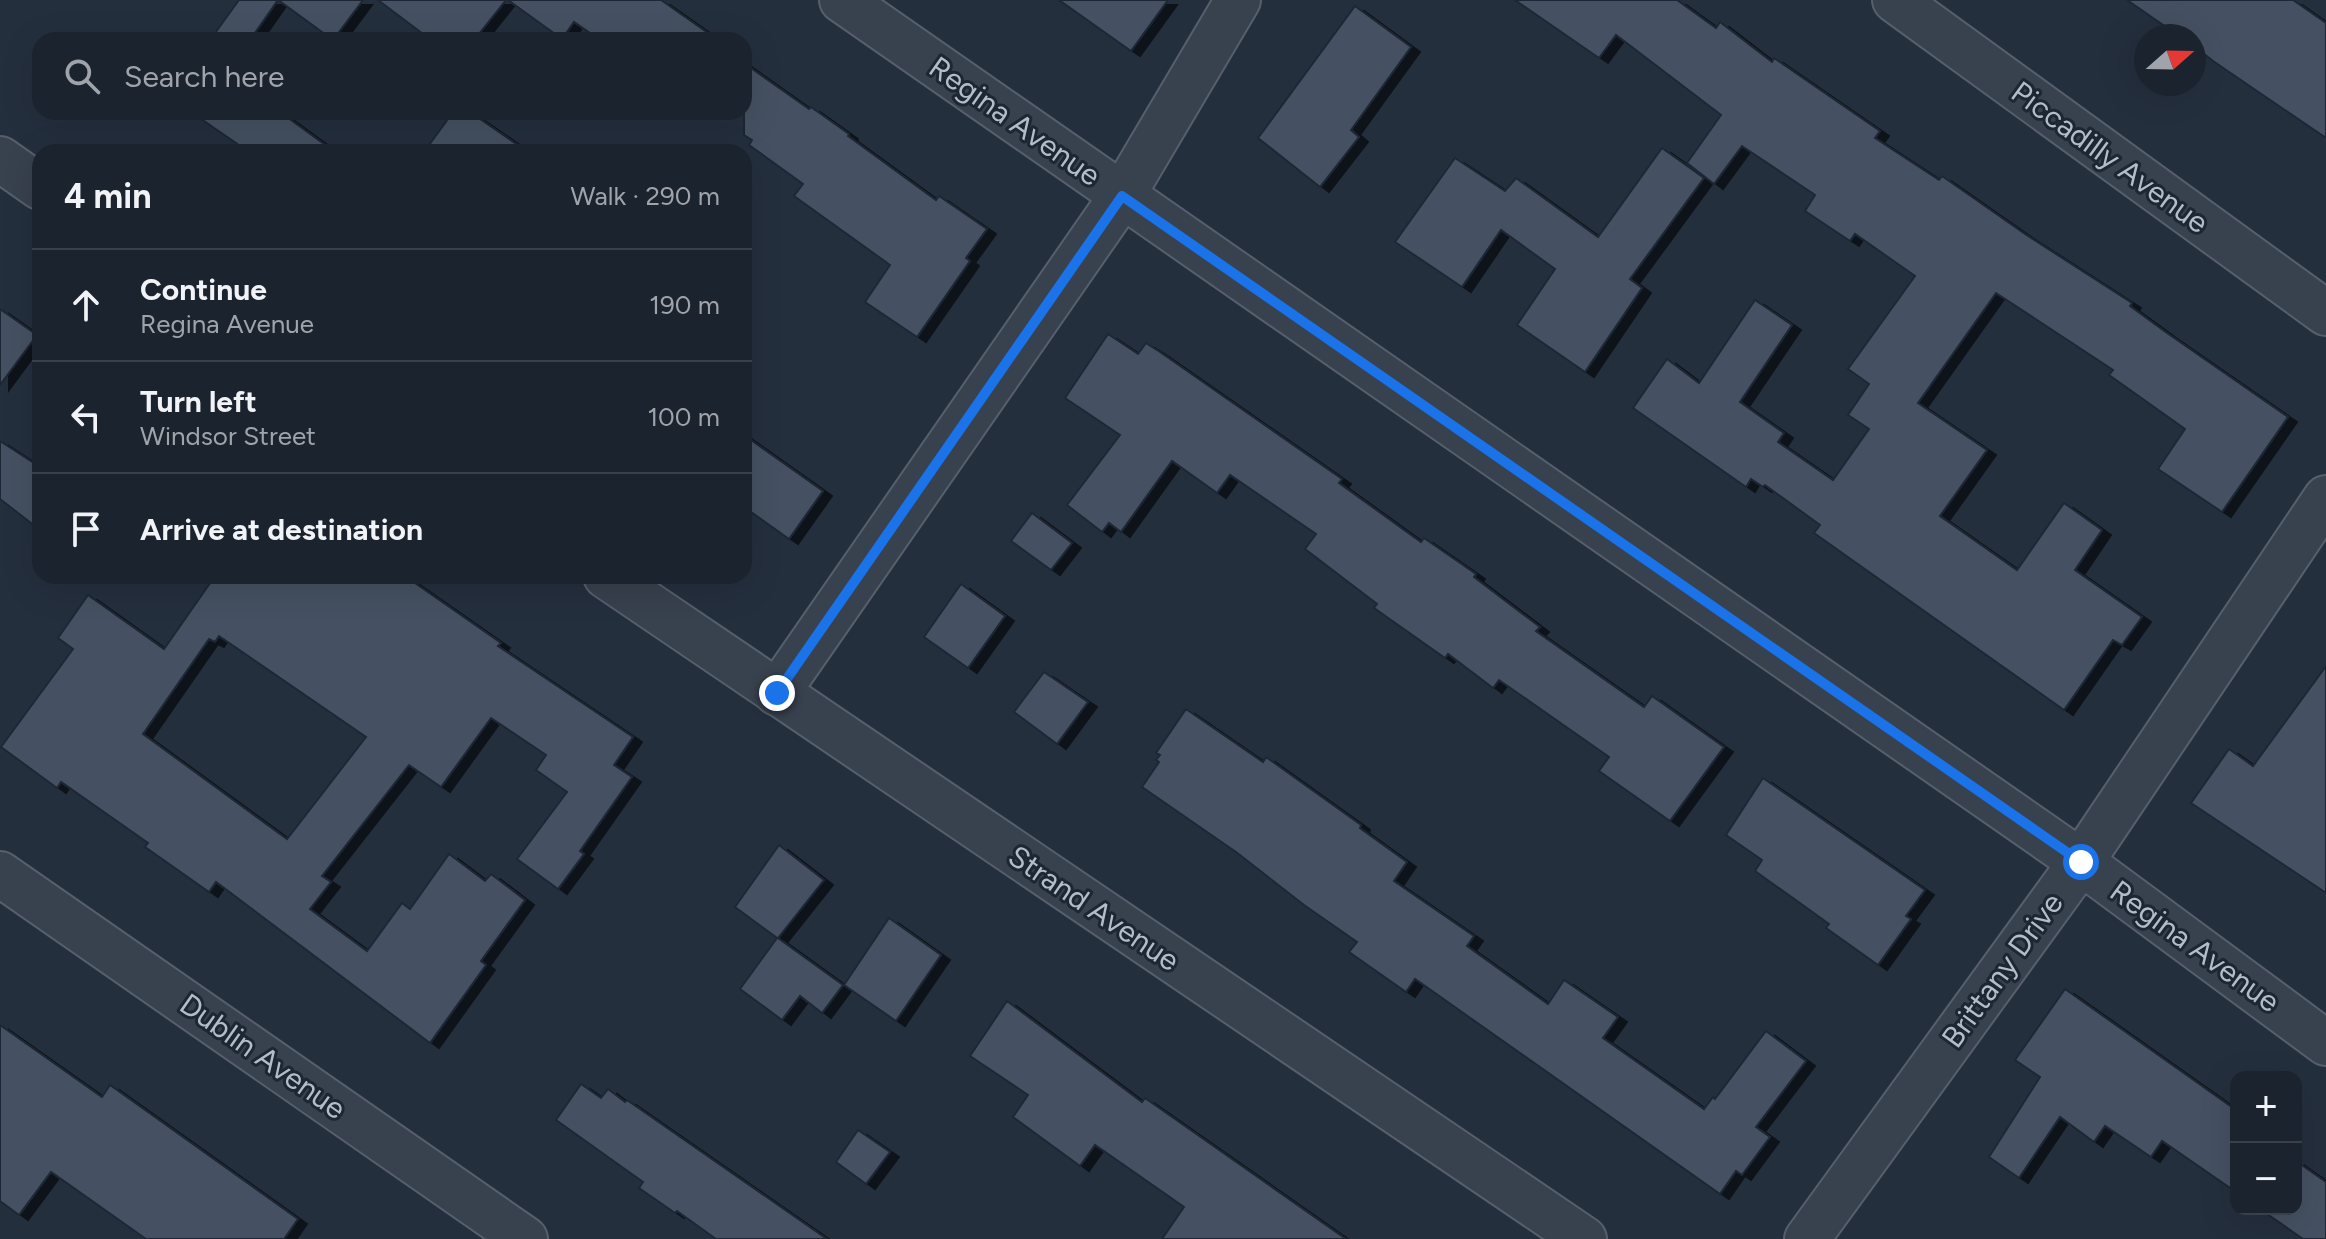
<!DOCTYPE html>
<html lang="en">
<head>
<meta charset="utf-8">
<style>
	body { margin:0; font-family:Figtree,sans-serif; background:#282f3a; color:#f1f3f6 }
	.controls { position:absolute; right:24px; bottom:24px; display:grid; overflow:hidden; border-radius:16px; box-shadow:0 8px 32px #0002 }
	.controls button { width:72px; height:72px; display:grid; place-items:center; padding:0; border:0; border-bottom:2px solid #39404a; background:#1b232e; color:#f1f3f6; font:40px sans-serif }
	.compass { position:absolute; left:2134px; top:24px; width:72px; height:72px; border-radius:50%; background:#1b232e; box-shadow:0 8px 32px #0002; rotate:70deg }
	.stop { position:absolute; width:24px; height:24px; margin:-18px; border:6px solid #1a73e8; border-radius:50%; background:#fff }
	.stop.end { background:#1a73e8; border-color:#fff; box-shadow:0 2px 8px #0008 }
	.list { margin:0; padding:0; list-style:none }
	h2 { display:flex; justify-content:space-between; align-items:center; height:104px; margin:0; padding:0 32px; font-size:34px }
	h2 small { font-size:26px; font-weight:400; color:#a0a4aa }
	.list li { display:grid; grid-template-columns:52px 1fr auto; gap:24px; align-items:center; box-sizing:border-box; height:112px; padding:0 32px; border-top:2px solid #39404a }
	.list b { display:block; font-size:30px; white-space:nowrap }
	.list p { margin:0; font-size:26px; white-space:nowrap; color:#a0a4aa }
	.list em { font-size:26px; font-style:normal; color:#a0a4aa }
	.icon { flex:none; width:44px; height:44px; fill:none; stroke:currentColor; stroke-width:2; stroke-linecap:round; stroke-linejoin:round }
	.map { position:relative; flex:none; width:2326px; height:1239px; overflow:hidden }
	.search { position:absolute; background:#1b232e; box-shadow:0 8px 32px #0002; left:32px; top:32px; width:720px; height:88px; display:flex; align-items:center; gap:20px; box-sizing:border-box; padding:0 28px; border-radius:24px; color:#a0a4aa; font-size:30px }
	.panel { position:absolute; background:#1b232e; box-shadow:0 8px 32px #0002; left:32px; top:144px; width:720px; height:440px; border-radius:24px }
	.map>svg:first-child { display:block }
	.building { fill:#455162; stroke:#1f2835; stroke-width:2; fill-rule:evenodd; filter:url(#shadow) }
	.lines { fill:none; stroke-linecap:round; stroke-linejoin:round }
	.minor-casing { stroke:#565f6c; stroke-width:48 }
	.minor { stroke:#38414e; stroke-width:44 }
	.route { stroke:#1a73e8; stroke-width:10 }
	.labels { text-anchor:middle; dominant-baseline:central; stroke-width:6; stroke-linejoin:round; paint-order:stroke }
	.street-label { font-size:30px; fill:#b4bcc9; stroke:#1d2633 }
</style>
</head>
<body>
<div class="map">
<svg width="2326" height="1239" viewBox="0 0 2326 1239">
	<defs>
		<filter id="shadow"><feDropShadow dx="9" dy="5" stdDeviation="0" flood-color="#0009"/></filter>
	</defs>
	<rect width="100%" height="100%" fill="#242f3e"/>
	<g class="building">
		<polygon points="239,0 363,0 333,40 278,0 250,40 210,40"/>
		<polygon points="378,0 506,0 474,40 431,40"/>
		<polygon points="508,0 661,0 718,40 600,40 574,22 562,39"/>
		<polygon points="1059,0 1168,0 1131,51"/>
		<polygon points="1515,0 1677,0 1716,28 1720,22 1772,62 1774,58 1880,131 1875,138 1939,180 1942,176 2025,234 2132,303 2130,306 2167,333 2288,417 2222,512 2158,469 2185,429 2109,375 2113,370 1996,293 1918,403 1987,450 1940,516 2017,570 2064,503 2102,530 2075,570 2142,617 2122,645 2113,640 2064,710 1814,533 1820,525 1765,485 1763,487 1751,479 1746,487 1633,408 1667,359 1699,383 1755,300 1792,325 1740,402 1784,433 1778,442 1833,480 1869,429 1848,415 1869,384 1848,369 1915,276 1855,234 1850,241 1805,211 1815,195 1742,146 1714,184 1687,163 1721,115 1616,35 1599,58"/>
		<polygon points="2127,0 2293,0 2326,23 2326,138 2213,61 2194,46 2194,36 2179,36"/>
		<polygon points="1355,6 1411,47 1351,130 1359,137 1320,187 1258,138"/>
		<polygon points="744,63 809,109 811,107 849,134 848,136 936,200 939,196 987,229 966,258 970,261 917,337 865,302 890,265 794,196 803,184 749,145 752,140 744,135"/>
		<polygon points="191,112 280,112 335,152 249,152"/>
		<polygon points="453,112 470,112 528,152 424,152"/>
		<polygon points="1662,148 1704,178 1630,279 1642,288 1585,372 1517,325 1555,269 1501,230 1462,287 1395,242 1455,158 1505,191 1516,178 1598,237"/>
		<polygon points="0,309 37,335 0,385"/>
		<polygon points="1108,334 1138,354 1146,343 1160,352 1342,479 1339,483 1421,542 1424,538 1476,574 1474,577 1540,627 1536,631 1644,707 1652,696 1724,747 1670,821 1599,771 1609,757 1499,680 1493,688 1448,654 1445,658 1374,608 1377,604 1305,549 1316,534 1230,475 1217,493 1172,461 1121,532 1109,523 1102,532 1067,505 1120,435 1065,398"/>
		<polygon points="744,435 823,491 789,539 744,507"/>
		<polygon points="0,441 40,467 40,530 0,499"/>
		<polygon points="1032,513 1072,543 1051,570 1011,541"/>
		<path d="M215,576H405L501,643L498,646L633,737L614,765L632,777L580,851L584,854L558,889L517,859L567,792L536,770L546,755L491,718L441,787L409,765L322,876L331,882L310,909L367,951L402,903L410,909L449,854L485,881L491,874L525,900L481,961L486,965L430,1043L216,882L209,892L145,847L148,843L61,782L57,788L1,747L73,649L58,638L88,595L164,649ZM219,636L366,737L287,839L143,734L209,639L215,642Z"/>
		<polygon points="961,584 1005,616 968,668 924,637"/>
		<polygon points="2326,666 2326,893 2191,803 2229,749 2253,766"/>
		<polygon points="1044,672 1088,702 1057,744 1014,712"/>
		<polygon points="1186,709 1263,762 1266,757 1361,825 1360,828 1407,862 1394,881 1474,936 1467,946 1548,1004 1564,980 1618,1017 1603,1038 1704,1109 1713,1097 1715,1099 1766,1031 1806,1061 1756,1127 1770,1137 1742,1175 1736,1171 1720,1194 1415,979 1406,992 1349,952 1357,942 1304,905 1236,852 1142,787 1159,762 1156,760 1160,755 1156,753"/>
		<polygon points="1763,778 1925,890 1906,916 1911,919 1878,965 1826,928 1829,924 1755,871 1762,860 1726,835"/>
		<polygon points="779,845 824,880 778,938 843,985 822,1013 800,996 782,1020 740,989 777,938 735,907"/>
		<polygon points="889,918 941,955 896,1021 844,985"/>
		<polygon points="2065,989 2236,1110 2236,1192 2162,1141 2151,1157 2105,1126 2094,1142 2060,1117 2019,1178 1989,1157 2040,1077 2015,1060"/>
		<polygon points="1007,1001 1142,1102 1145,1098 1346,1239 1162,1239 1184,1207 1095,1145 1080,1166 1013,1117 1028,1095 970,1056"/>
		<polygon points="0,1025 102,1097 110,1085 298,1219 284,1239 146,1239 51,1172 19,1215 0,1201"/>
		<polygon points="581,1084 601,1098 608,1089 625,1102 627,1100 827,1239 716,1239 677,1211 675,1213 639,1188 643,1182 556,1120"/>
		<polygon points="858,1130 890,1152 866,1184 836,1162"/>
		<polygon points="2296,1161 2326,1182 2326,1239 2303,1239 2260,1209 2296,1209"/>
	</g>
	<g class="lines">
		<defs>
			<g id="minor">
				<polyline points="842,0 2081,862 2326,1043"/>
				<polyline points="1895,0 2326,313"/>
				<polyline points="0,159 40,187"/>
				<polyline points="606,576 1584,1239"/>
				<polyline points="777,693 1122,196 1238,0"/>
				<polyline points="0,874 525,1239"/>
				<polyline points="1807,1239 2081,862 2326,498"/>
			</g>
		</defs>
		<use href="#minor" class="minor-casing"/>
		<use href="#minor" class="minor"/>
	</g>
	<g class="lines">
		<polyline class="route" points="777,693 1122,196 2081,862"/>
	</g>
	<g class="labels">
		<g class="street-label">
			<text transform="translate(1015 121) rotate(35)">Regina Avenue</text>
			<text transform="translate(2110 157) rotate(36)">Piccadilly Avenue</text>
			<text transform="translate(1094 908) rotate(34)">Strand Avenue</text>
			<text transform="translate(2195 946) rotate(36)">Regina Avenue</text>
			<text transform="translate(2002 970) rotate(-54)">Brittany Drive</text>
			<text transform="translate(263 1056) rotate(35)">Dublin Avenue</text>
		</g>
	</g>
</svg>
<div class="controls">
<button>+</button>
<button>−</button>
</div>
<svg class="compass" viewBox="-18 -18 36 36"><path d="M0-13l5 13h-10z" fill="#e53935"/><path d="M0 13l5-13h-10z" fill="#a0a4aa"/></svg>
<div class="stop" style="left:2081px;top:862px"></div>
<div class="stop end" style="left:777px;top:693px"></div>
<div class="search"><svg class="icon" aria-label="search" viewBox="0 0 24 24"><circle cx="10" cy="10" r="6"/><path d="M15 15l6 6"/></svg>Search here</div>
<section class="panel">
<h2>4 min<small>Walk · 290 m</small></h2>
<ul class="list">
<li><svg class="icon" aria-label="ahead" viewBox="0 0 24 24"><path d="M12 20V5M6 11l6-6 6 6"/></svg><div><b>Continue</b><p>Regina Avenue</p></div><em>190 m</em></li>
<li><svg class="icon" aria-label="left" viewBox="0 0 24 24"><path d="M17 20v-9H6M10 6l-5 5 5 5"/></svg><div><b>Turn left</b><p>Windsor Street</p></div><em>100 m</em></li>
<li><svg class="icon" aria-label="arrive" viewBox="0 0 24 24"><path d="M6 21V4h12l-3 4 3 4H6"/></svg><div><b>Arrive at destination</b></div></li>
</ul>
</section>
</div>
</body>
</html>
